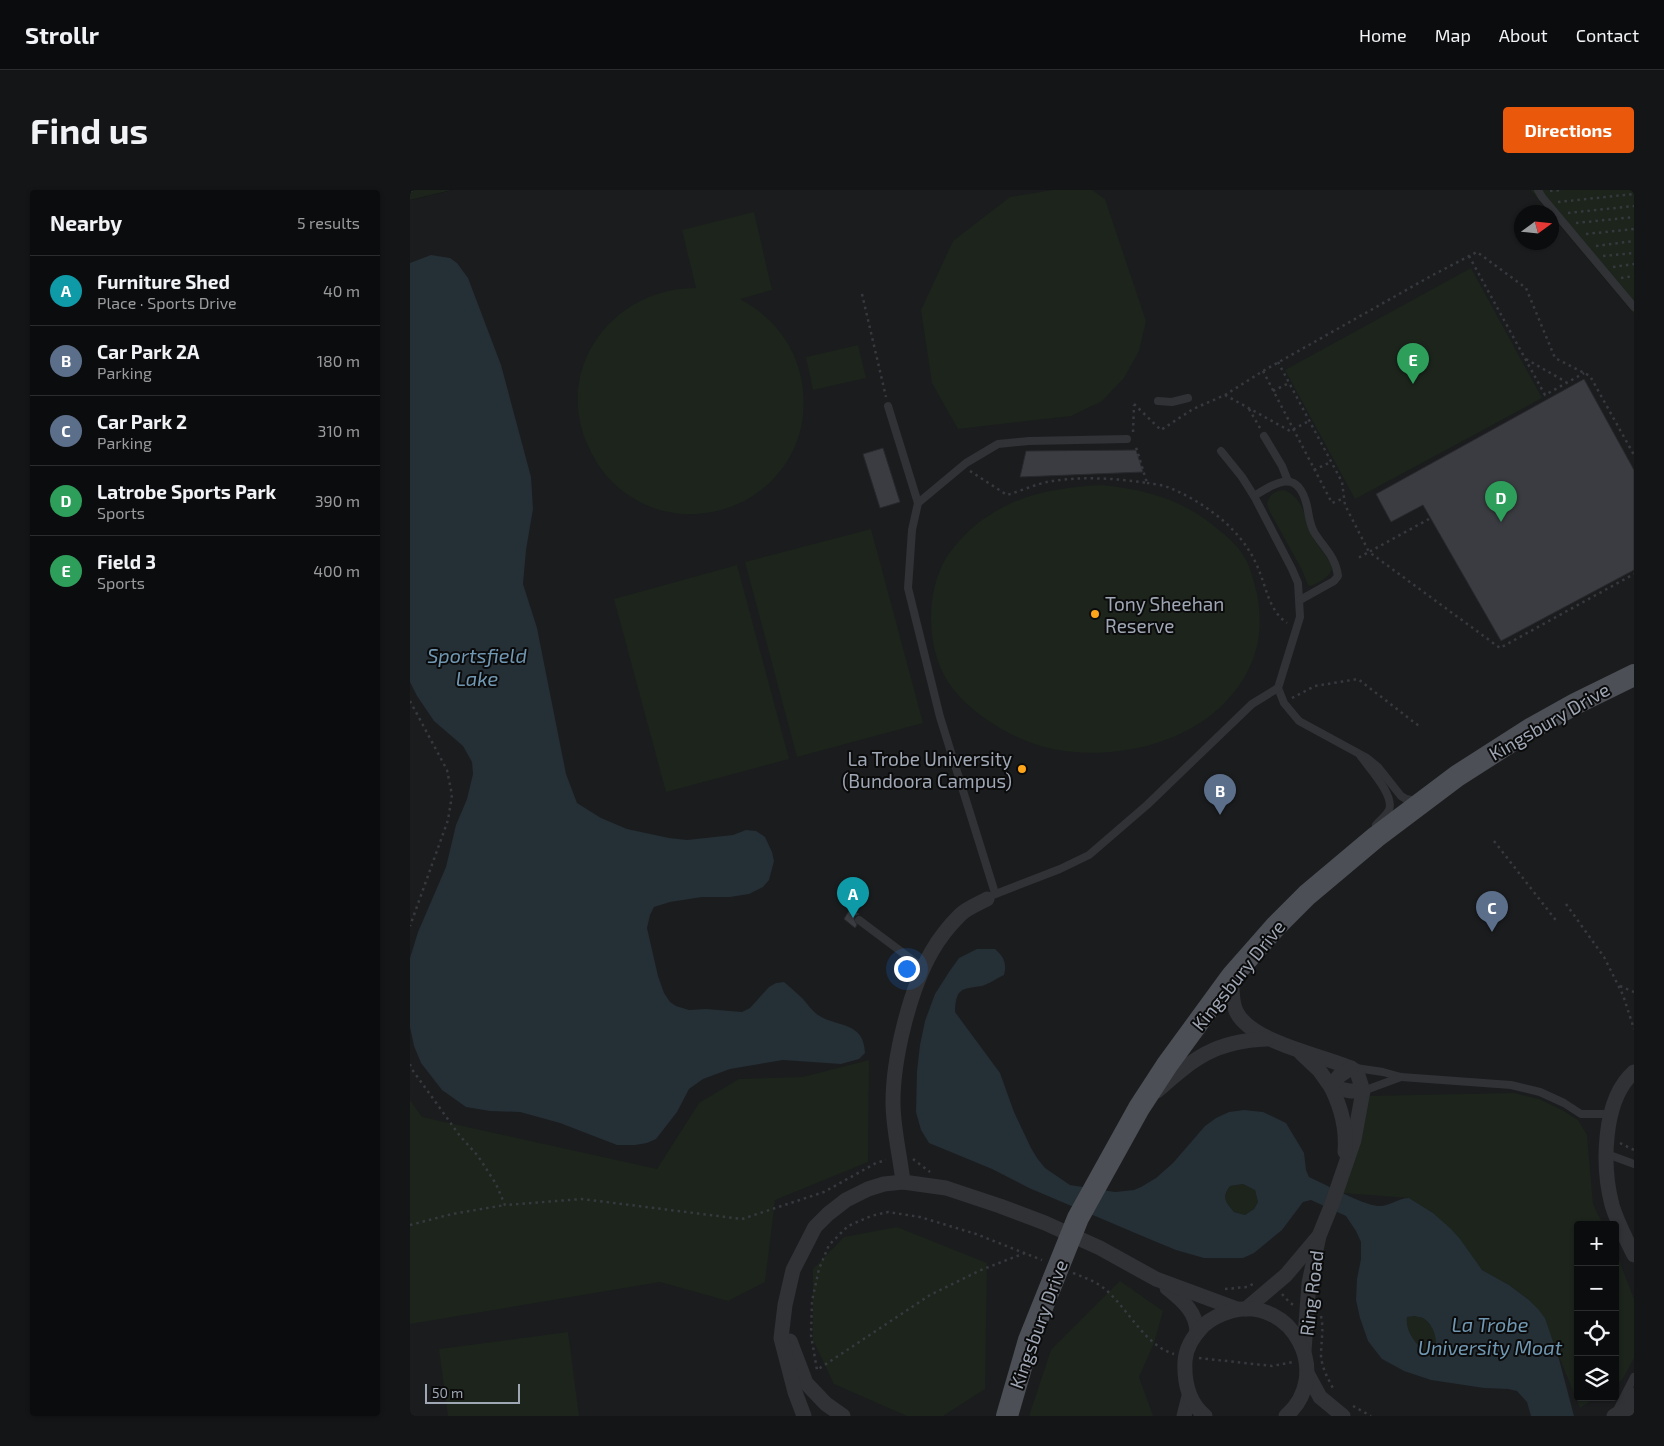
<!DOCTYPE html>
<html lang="en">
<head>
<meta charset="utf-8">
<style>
	body { margin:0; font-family:"Exo 2",sans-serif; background:#141516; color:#f1f3f6 }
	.controls { position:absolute; right:15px; bottom:15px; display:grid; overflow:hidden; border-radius:5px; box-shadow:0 1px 4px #0004 }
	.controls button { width:45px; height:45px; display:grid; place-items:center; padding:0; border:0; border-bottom:1px solid #2b2c2e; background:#0b0c0d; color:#f1f3f6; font:25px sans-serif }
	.compass { position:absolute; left:1104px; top:15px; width:45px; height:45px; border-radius:50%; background:#0b0c0d; box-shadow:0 1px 4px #0004; rotate:75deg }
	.scale { position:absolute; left:15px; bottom:12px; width:95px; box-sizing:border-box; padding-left:5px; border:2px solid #9fa7b4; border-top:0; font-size:14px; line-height:18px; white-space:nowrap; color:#9fa7b4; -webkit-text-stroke:4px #0b0b0c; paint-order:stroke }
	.you { position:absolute; left:496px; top:778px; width:18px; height:18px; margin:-12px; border:4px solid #fff; border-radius:50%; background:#1a73e8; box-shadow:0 0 0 8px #1a73e833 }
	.badge { display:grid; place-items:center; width:32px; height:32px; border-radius:50%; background:#ea580c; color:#fff; font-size:16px; font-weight:700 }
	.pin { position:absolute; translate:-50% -41px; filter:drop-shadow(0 1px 2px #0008) }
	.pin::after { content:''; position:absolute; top:26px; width:18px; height:15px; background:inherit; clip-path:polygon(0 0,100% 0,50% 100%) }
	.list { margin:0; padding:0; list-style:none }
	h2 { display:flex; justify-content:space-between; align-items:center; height:65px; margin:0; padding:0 20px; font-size:21px }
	h2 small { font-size:16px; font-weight:400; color:#9a9b9d }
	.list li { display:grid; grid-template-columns:32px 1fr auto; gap:15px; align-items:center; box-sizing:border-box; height:70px; padding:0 20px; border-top:1px solid #2b2c2e }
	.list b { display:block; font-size:19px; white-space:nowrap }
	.list p { margin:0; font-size:16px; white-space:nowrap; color:#9a9b9d }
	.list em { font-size:16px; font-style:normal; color:#9a9b9d }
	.icon { flex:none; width:28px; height:28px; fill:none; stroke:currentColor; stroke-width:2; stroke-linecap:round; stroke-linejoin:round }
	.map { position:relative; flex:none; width:1224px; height:1226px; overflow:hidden; border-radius:5px }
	header { display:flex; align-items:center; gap:30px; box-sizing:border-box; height:70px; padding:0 25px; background:#0b0c0d; border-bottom:1px solid #2b2c2e }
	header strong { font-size:24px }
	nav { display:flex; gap:28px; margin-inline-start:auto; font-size:18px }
	.intro { display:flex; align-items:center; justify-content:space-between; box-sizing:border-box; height:120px; padding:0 30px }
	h1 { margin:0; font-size:35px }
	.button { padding:12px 22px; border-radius:5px; background:#ea580c; color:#fff; font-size:18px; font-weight:700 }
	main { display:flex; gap:30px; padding:0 30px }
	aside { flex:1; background:#0b0c0d; border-radius:5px; box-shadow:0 1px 4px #0004 }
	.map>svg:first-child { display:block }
	.built { fill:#1b1c1e; fill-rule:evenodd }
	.green { fill:#1c241c }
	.water { fill:#252f36; fill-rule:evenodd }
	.building { fill:#3a3c41; stroke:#29292d }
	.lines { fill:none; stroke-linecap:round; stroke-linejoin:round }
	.path { stroke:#36393e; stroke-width:2.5; stroke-dasharray:2.5 4; stroke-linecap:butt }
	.service { stroke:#303236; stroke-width:8 }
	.minor { stroke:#303236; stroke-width:15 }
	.primary { stroke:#4c4f56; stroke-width:22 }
	.poi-dot { fill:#ffa51a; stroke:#0b0b0c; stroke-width:2 }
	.labels { text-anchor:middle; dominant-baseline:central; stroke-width:4; stroke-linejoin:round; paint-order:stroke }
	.poi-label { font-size:19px; fill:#9fa7b4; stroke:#0b0b0c; text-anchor:start }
	.street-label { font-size:19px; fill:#9fa7b4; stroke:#0b0b0c }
	.water-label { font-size:20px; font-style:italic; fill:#7198b3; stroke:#0b0b0c }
</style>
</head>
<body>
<header>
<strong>Strollr</strong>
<nav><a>Home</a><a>Map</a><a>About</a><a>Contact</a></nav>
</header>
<div class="intro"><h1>Find us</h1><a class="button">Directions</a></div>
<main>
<aside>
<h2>Nearby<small>5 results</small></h2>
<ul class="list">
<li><span class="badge" style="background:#0f9aa8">A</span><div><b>Furniture Shed</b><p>Place · Sports Drive</p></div><em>40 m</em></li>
<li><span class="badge" style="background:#5c6f8a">B</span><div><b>Car Park 2A</b><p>Parking</p></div><em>180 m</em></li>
<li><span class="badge" style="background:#5c6f8a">C</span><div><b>Car Park 2</b><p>Parking</p></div><em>310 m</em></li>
<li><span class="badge" style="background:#2e9e5b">D</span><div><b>Latrobe Sports Park</b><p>Sports</p></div><em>390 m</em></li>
<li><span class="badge" style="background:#2e9e5b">E</span><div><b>Field 3</b><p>Sports</p></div><em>400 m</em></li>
</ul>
</aside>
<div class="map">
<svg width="1224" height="1226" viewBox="0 0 1224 1226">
	<rect width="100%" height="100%" fill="#0f1011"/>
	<path class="built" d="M42,0H1120L1139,22H1112V52H1142V26L1224,124V1226H0V10ZM1168,1035H1205V1207H1168Z"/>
	<g class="green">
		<polygon points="0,0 42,0 0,10"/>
		<polygon points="643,0 682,0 695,9 736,131 729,161 714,188 692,211 661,226 548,239 522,193 511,120 543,51 600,7"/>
		<polygon points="1120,0 1224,0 1224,124 1142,26 1142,22 1139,22"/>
		<path d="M344,22L362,100L330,109C341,115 351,122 360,131C399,169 405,232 374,276C355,303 327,319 295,323C270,327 244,321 223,308C205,297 191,282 182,264C139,185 199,98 286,98L272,40Z"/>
		<polygon points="1061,78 1132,208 945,309 875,180"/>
		<polygon points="448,155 456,188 403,200 396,167"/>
		<path d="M692,295C738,300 774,310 809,340C819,348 829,357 835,368C841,379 844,392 847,404C851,425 851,449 843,469C814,545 721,572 648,560C610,554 566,528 543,499C516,465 514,405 536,368C545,354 561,337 575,328C613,302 648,298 692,295Z"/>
		<path d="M874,300C896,309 894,331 904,349C908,356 923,373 922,379C920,387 908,393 901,396L898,395L892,380L860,322L857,314C859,304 865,301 874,300Z"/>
		<polygon points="461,339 513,533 387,567 335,372"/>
		<polygon points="327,375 379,569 256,602 204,409"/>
		<polygon points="459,870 458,972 365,1010 355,1092 318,1111 250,1092 0,1134 0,910 12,927 247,979 289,913 329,889 393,887"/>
		<polygon points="1104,903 1129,909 1152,920 1168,930 1177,945 1183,1014 1193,1035 1168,1035 1168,1207 1186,1207 1170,1218 1141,1147 1135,1128 1119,1110 1099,1095 1072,1080 1023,1023 999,1008 933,1003 957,906"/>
		<path d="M833,994L845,1000L848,1012L844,1019L835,1025L824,1022C816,1012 811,1008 820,996Z"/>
		<polygon points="487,1037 577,1073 575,1199 533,1226 497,1226 424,1194 403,1150 403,1079 434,1047"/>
		<polygon points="1205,1060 1224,1109 1224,1168 1212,1190 1205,1194"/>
		<polygon points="710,1091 753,1121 744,1153 729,1187 743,1226 619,1226 641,1160"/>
		<path d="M1004,1126C1007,1127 1011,1127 1013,1128C1023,1134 1029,1150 1024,1160L1014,1162C1005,1153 995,1141 997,1127Z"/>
		<polygon points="158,1142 169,1226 38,1226 29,1159"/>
	</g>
	<g class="water">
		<path d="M21,65L40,68L47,73L58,88L91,175L121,287L123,319L116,360L113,394L127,438L156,584L167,613L191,628L217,639L259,648L277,650L323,645L336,640L346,641L355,647L362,662L364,671L359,690L353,697L339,704L320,707H292L260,712L244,717L240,725L237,738L248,786L254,803L260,812L266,816L279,820L296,819L332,822L340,818L359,797L366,793L374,792C380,797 386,802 392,808C397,813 402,821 408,825C428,838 454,831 455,863L449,869L431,874L373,870L320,879L293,889L279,899L267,922L246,949L237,953L225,955H207L150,933L110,922L80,921L56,917L32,900L11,873L4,856L0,837V768L8,742L36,677L46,635L57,609L63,584L62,572L53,556L24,531L7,506L0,492V73Z"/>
		<path d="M567,759H585C594,767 597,773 594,785C587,788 579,794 572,796C551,799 546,798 545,822L590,883L604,922L621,958L627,968L635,978L660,995L705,1002L724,1000L731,997L746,988L763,973L795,936L806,928L819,922L834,920L853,922L876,933L894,963L896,980L899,987C915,994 953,1015 968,1016C979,1017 988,1008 999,1008L1023,1023L1041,1039L1050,1049L1072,1080L1099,1095L1119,1110L1128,1119L1135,1128L1149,1169L1164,1226H1121L1117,1212L1107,1201L1098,1199L1074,1198L1021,1190L994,1181L972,1169L958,1151L950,1128L946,1110L947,1089L951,1069V1052L946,1041L936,1026L901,1010L893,1012L872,1040L844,1063L833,1068H794L766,1060L744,1051L619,998L582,979L519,953L511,940L506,922L507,881L510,855L515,831L525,804L539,782L549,768ZM833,994L845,1000L848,1012L844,1019L835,1025L824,1022C816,1012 811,1008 820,996ZM1004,1126C1007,1127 1011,1127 1013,1128C1023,1134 1029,1150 1024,1160L1015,1162C1005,1153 995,1141 997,1127Z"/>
	</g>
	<g class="building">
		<polygon points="1174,189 1224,280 1224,380 1091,451 1013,315 981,332 966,304"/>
		<polygon points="473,258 490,312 470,318 453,264"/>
		<polygon points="726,260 733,282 610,287 616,261"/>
		<polygon points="440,719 449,724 445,726 444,729 447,735 445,738 434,729"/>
	</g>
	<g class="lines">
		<g class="path">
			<polyline points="0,1 3,0"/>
			<polyline points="1140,1 1151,0"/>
			<polyline points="1148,12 1224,4"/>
			<polyline points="1158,23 1224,16"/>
			<polyline points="1166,33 1224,27"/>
			<polyline points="1176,44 1224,39"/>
			<polyline points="1186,56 1224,51"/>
			<polyline points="1059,66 1135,205 1174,183"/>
			<polyline points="1193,66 1224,63"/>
			<polyline points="1203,77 1224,74"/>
			<polyline points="1211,88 1224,86"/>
			<polyline points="452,104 476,207"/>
			<polyline points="1116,169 1156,192"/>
			<polyline points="868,172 932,292 935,315 959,362 948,368"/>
			<polyline points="853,181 922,313 934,308"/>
			<polyline points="863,201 879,193"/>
			<polyline points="815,205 880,241 899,231"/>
			<polyline points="724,214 751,240 783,219 815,205 853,181 1021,86 1067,62 1116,98 1145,168 1180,186 1224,265"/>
			<polyline points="839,219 850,238"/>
			<polyline points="723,242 724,215"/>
			<polyline points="904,280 921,272"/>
			<path d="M560,281L597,305C610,301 624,295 637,292C669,286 705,288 737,293L725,254"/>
			<path d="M737,293C744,294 753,295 760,298C789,310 821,332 838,359C843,366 847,375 850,383C857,401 860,421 877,433"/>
			<polyline points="1019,329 959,362 1090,458 1224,384"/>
			<polyline points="882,508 905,496 948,489 1009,536"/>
			<polyline points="0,511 37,580 42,605 38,630 0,736"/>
			<polyline points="1084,651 1148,733"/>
			<polyline points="1156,714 1194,767 1213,805 1224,839"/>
			<polyline points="1210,796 1224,802"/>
			<polyline points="0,874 1,878 50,946 68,966 86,994 95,1015 172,1009 332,1029 414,1002 466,973 476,970"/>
			<polyline points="1210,953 1224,960"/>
			<polyline points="503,969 520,982"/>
			<polyline points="0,1035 42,1024 95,1015"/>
			<polyline points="615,1063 571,1080 520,1105 407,1180 401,1145 402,1111 409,1079 419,1055 438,1036 461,1026 478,1022 510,1027 566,1044 632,1070"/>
			<path d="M663,1083C673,1087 682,1090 691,1096C716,1114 733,1155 764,1164"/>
			<polyline points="815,1099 837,1097 843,1094"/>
			<polyline points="872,1104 880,1113 884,1115"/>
			<path d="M911,1126C914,1139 911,1152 911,1166C912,1178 918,1189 924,1200"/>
			<polyline points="789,1168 862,1176 883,1172"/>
			<polyline points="943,1216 961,1226"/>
		</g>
		<g class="service">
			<polyline points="1128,0 1132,7 1224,117"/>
			<polyline points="748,211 762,212 778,208"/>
			<polyline points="478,216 508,313 502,340 498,398 530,527 585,703"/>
			<polyline points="854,246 872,276 878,291"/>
			<polyline points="811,261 832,287 844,306 882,379 888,393 890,427 868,498 874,513 889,531 957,568 968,577 991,606 996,609 1007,611"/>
			<path d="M844,306C867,292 888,278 897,316C899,325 899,333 904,342C913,357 926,367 928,386L924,391L890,410"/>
			<polyline points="508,313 556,273 588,254 619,251 717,249"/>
			<path d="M950,565C958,577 985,605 979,620C976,626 970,630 966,635"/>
			<polyline points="583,705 650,679 679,665 737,615 842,514 868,498"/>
			<polyline points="449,730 513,778"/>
			<polyline points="946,878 973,882 991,887 1101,895 1130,902 1154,913 1171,924 1201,924"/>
			<polyline points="953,901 991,887"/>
			<polyline points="1197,964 1224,974"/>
			<polyline points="1206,1222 1224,1187"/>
		</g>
		<g class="minor">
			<path d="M822,786C822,798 821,810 826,821C840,852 911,865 941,878L947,882L953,901L944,950L922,1014L909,1046L899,1093L894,1161"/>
			<polyline points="891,863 909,880 921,897 940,901 953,901"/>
			<path d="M1224,882C1192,910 1192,977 1202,1015C1207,1032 1216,1049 1224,1065"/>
			<path d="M747,901C784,868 805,851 857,849"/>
			<path d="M935,962C937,939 931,917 921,897L929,886L941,878"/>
			<path d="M493,992C490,965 483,939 483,912C483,868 500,799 522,761C530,747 540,735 550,725C557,718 568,714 577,709"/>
			<path d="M757,1098C772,1110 787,1122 787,1143"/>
			<polyline points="836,1119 876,1085 908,1047"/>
			<polyline points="380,1151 396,1193 416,1214 433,1226"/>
			<polyline points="897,1183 910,1207 933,1226"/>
			<polyline points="394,1226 385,1202 371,1148 375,1115 383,1080 405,1037 418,1024 436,1010 458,999 474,994 493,992 536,998 590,1016 635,1033 690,1058 746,1089 827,1119"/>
			<polyline points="774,1226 779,1206"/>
			<path d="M795,1226C778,1212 774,1192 775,1171C776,1157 784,1145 794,1135C802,1128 811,1124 821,1121C882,1105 924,1184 876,1226"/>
			<polyline points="1204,1226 1221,1216"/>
			<polyline points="1221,1226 1221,1216 1224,1205"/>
		</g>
		<polyline class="primary" points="597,1226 619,1150 668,1028 729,918 757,875 822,786 866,736 897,705 966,647 1047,586 1122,538 1165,514 1224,485"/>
	</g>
	<g class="poi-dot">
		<circle cx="685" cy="424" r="5"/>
		<circle cx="612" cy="579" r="5"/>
	</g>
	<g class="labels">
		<g class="poi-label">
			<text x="695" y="413">Tony Sheehan<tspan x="695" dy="22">Reserve</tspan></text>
			<text x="602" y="568" text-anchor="end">La Trobe University<tspan x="602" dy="22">(Bundoora Campus)</tspan></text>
		</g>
		<g class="street-label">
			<text transform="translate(1139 531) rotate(-30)">Kingsbury Drive</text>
			<text transform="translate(828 785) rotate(-51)">Kingsbury Drive</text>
			<text transform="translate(901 1103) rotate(-83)">Ring Road</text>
			<text transform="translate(628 1134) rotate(-70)">Kingsbury Drive</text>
		</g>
		<g class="water-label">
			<text x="67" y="465">Sportsfield<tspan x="67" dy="23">Lake</tspan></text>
			<text x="1080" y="1134">La Trobe<tspan x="1080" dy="23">University Moat</tspan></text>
		</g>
	</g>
</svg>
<div class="controls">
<button>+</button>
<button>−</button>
<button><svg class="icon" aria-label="locate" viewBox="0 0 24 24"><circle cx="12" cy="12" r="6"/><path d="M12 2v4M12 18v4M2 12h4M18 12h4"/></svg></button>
<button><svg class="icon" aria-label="layers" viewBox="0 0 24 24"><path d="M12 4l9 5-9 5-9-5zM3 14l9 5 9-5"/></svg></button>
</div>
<svg class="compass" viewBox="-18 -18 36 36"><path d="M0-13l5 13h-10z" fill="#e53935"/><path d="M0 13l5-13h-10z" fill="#9a9b9d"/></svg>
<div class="scale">50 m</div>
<div class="you"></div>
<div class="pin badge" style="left:443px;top:728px;background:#0f9aa8">A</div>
<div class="pin badge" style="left:810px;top:625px;background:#5c6f8a">B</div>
<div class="pin badge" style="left:1082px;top:742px;background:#5c6f8a">C</div>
<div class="pin badge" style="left:1091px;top:332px;background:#2e9e5b">D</div>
<div class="pin badge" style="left:1003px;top:194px;background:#2e9e5b">E</div>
</div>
</main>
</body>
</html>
